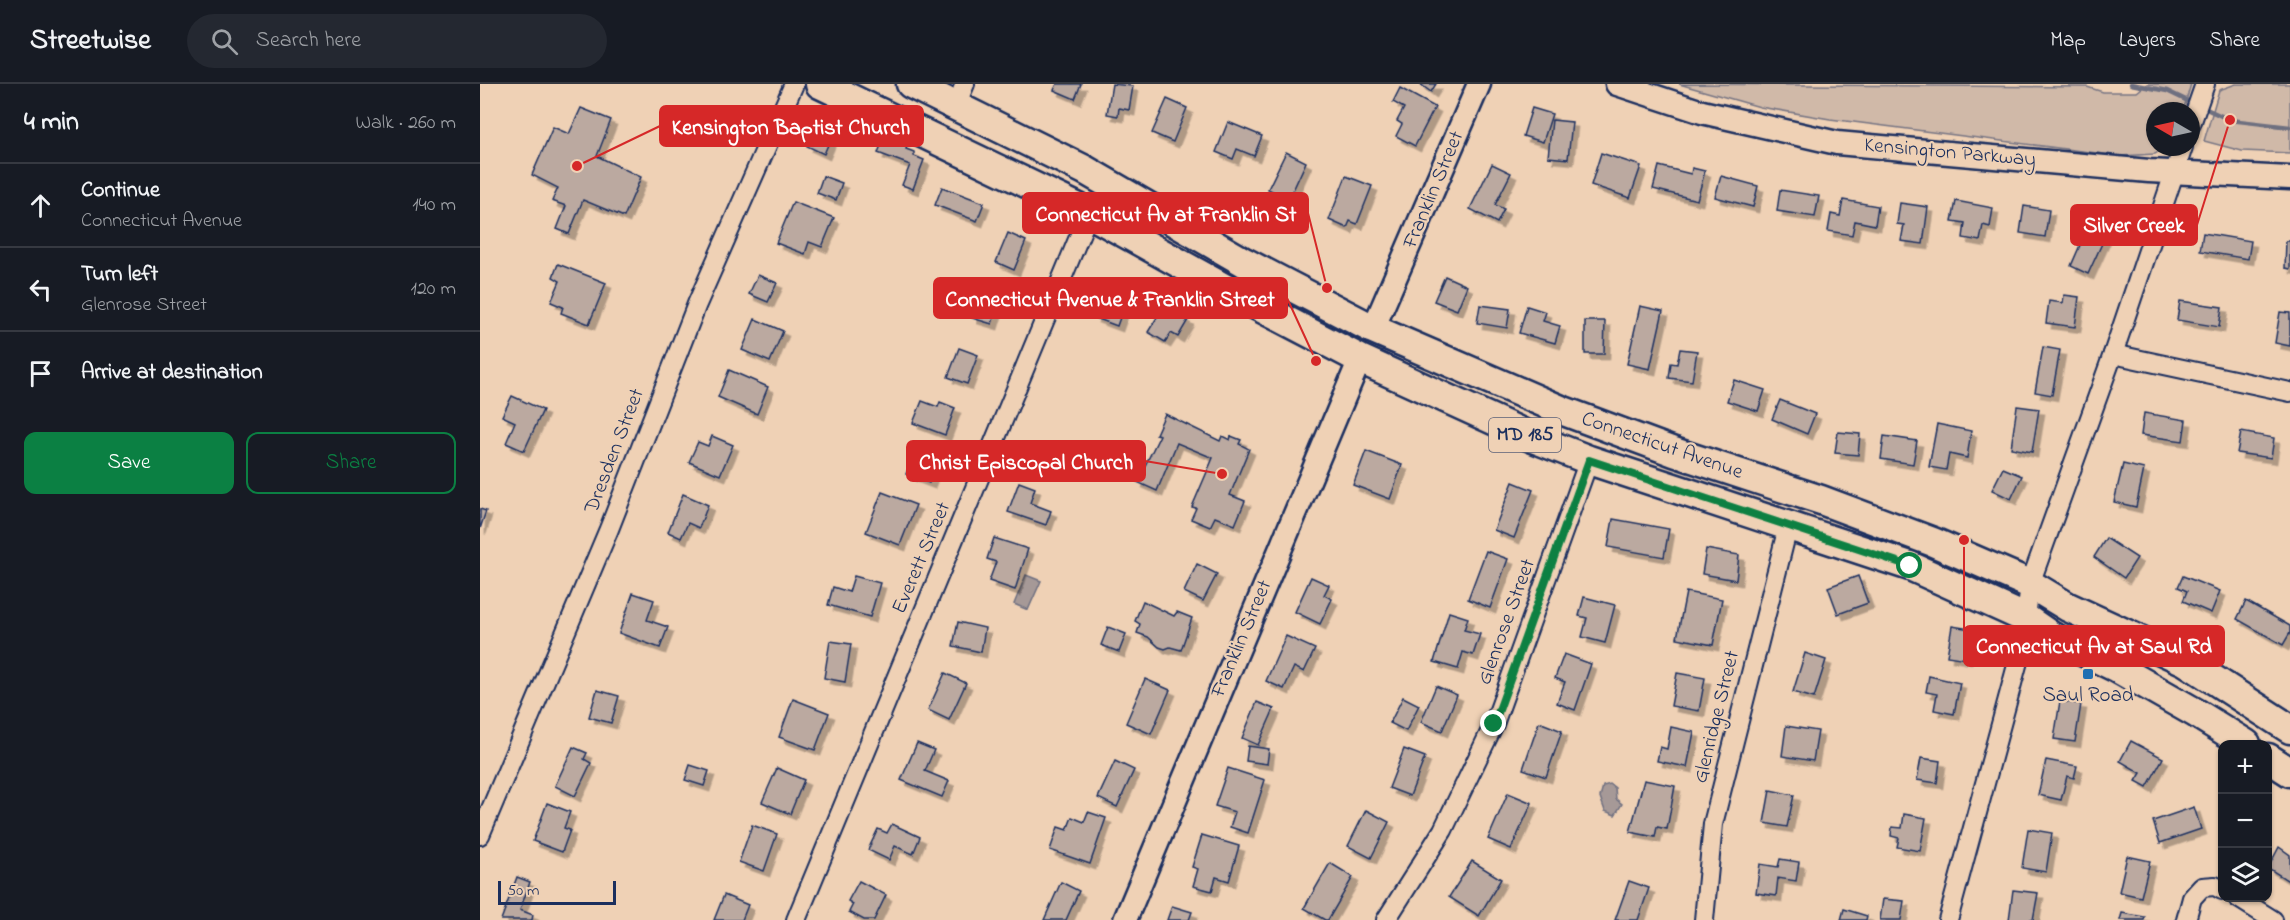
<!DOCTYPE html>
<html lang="en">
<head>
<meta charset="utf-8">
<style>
	body { margin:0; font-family:"Indie Flower",sans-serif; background:#242831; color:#f1f3f6 }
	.controls { position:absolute; right:18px; bottom:18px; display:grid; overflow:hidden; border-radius:12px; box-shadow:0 2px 4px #0004 }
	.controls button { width:54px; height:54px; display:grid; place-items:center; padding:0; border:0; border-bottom:2px solid #363941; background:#171b24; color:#f1f3f6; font:30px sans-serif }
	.compass { position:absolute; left:1666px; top:18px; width:54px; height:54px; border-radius:50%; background:#171b24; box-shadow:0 2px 4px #0004; rotate:279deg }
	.scale { position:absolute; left:18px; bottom:15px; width:118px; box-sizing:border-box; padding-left:6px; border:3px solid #1b2f5e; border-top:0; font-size:16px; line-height:21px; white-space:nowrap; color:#1b2f5e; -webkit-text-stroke:4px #efd1b5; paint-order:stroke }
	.stop { position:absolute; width:18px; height:18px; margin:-14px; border:4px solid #0b8043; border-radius:50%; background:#fff }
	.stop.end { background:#0b8043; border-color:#fff; box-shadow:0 2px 6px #0008 }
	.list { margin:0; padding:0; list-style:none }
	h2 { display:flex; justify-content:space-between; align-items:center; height:78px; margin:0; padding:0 24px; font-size:26px }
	h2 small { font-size:20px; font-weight:400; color:#9ea1a6 }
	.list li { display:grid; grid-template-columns:39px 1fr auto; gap:18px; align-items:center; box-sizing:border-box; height:84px; padding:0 24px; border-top:2px solid #363941 }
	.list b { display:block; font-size:22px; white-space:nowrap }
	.list p { margin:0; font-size:20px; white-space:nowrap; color:#9ea1a6 }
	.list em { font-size:20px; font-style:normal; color:#9ea1a6 }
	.actions { display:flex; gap:12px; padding:18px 24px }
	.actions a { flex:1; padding:14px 0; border:2px solid #0b8043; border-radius:12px; text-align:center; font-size:21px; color:#0b8043 }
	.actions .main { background:#0b8043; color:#fff }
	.icon { flex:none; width:33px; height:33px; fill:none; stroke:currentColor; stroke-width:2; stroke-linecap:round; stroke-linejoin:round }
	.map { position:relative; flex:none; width:1810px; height:836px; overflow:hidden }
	header { display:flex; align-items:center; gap:36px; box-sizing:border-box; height:84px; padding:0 30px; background:#171b24; border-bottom:2px solid #363941 }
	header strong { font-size:28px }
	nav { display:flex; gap:33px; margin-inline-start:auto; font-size:21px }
	.search { width:420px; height:54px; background:#242831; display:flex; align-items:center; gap:15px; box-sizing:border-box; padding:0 21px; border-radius:33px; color:#9ea1a6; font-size:22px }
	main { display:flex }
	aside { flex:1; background:#171b24 }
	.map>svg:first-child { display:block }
	.green { fill:#d0b9a8; stroke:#767483; stroke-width:1.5 }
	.water { fill:#a69997; stroke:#6e6f80; stroke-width:1.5 }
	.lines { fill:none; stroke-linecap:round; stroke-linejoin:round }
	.stream { stroke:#6e6f80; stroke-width:4.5 }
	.building { fill:#bba9a0; stroke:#1b2f5e; stroke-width:1.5; filter:url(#shadow) }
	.minor-casing { stroke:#1b2f5e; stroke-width:22 }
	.tertiary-casing { stroke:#1b2f5e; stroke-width:27 }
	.primary-casing { stroke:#1b2f5e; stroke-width:33 }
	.minor { stroke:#efd1b5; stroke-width:18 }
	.tertiary { stroke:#efd1b5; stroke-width:22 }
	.primary { stroke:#efd1b5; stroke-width:28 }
	.route { stroke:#0b8043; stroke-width:8 }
	.poi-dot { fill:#1f6fb2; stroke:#efd1b5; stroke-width:2 }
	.labels { text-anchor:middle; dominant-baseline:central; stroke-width:4.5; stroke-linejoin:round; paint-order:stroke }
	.shield { fill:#efd1b5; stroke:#5b6078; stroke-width:1.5 }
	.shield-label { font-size:20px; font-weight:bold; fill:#1b2f5e }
	.street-label { font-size:21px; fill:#1b2f5e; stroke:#efd1b5 }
	.poi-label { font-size:21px; fill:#1b2f5e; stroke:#efd1b5 }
	.leader { fill:none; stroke:#d62828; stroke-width:2 }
	.callout-dot { fill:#d62828; stroke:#efd1b5; stroke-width:2 }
	.callout { fill:#d62828; stroke:#d62828; stroke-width:2 }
	.callout-label { font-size:22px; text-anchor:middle; font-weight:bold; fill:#fff }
</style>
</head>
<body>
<header>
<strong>Streetwise</strong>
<div class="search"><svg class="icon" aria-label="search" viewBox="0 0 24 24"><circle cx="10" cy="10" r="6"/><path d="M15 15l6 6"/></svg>Search here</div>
<nav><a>Map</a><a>Layers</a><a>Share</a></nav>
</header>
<main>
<aside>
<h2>4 min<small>Walk · 260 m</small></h2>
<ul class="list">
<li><svg class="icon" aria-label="ahead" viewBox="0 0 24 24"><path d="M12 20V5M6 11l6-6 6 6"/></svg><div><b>Continue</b><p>Connecticut Avenue</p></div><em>140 m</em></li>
<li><svg class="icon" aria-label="left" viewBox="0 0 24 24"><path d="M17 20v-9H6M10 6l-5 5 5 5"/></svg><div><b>Turn left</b><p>Glenrose Street</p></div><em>120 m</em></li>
<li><svg class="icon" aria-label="arrive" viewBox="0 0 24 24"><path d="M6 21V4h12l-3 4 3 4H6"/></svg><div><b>Arrive at destination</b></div></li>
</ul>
<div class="actions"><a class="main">Save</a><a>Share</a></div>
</aside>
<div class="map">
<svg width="1810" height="836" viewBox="0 0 1810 836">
	<defs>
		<filter id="shadow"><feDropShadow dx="5.5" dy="5.5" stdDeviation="0" flood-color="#0004"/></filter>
	</defs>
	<rect width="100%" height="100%" fill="#efd1b5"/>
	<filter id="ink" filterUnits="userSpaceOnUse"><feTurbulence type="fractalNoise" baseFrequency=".0167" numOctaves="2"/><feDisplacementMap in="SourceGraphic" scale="12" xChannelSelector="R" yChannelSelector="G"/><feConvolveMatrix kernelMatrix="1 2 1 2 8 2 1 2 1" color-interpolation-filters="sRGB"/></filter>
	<g filter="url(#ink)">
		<g class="green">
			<polygon points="1199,0 1607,3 1623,8 1657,8 1667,0 1711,0 1703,27 1675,27 1675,63 1684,64 1675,70 1640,72 1350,35 1280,23"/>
			<polygon points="1756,0 1810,0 1810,69 1762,67 1724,57 1739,6"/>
		</g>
		<g class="water">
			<polygon points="546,491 561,497 548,526 534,520"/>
			<polygon points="1130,700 1135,704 1136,715 1142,720 1135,731 1125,727 1120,713 1123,702"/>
		</g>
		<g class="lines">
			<g class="stream">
				<polyline points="1651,0 1687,7 1714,20"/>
				<polyline points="1722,23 1750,36 1810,43"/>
			</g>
		</g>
		<g class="building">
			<polygon points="577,0 601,0 595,15 574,6"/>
			<polygon points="632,0 653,2 649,26 639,24 638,32 627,30"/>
			<polygon points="940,0 956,0 951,8"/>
			<polygon points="920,4 955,23 935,62 916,52 922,40 917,37 924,24 913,18"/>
			<polygon points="687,15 707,24 693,58 672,49"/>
			<polygon points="101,24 131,36 117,72 161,93 144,133 103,116 89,150 77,145 86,122 72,117 78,104 52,91 73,43 89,50"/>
			<polygon points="1052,24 1072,30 1063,58 1043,52"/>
			<polygon points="339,34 356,42 344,70 327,62"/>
			<polygon points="1072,36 1092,38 1088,75 1068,73"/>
			<polygon points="748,38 782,52 774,72 757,65 753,75 736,68"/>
			<polygon points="404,53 427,62 426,65 434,68 434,72 444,76 433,105 422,101 430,81 398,69"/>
			<polygon points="806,68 826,78 809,115 788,105"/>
			<polygon points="1121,69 1161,82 1150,114 1111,101"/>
			<polygon points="1012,80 1031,89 1015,121 1024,125 1017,139 990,125"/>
			<polygon points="1179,82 1211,90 1212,84 1225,87 1217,116 1173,105"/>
			<polygon points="343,92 362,99 356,116 337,109"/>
			<polygon points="866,92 892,102 877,140 870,137 867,144 849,136"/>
			<polygon points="1241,92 1278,102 1273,123 1235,113"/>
			<polygon points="462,103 504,119 497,137 455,121"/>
			<polygon points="1300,106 1339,112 1335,133 1297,127"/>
			<polygon points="1363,116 1398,122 1395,141 1375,137 1372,151 1348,147 1351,130 1360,132"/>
			<polygon points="1476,117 1513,124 1510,143 1503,141 1500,157 1483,154 1485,139 1472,137"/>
			<polygon points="313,118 354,134 342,163 329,158 325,170 296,159"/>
			<polygon points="1420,119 1448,123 1443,160 1421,157 1424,141 1417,140"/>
			<polygon points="1544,122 1569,126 1565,153 1540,149"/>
			<polygon points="1607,145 1625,153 1608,190 1591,182"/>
			<polygon points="528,149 546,157 534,186 516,178"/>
			<polygon points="1723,149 1771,157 1768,175 1720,167"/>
			<polygon points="1806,157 1810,157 1810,185 1805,184"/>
			<polygon points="78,180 126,199 109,240 81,229 83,223 71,218 80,197 73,193"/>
			<polygon points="278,191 297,199 288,218 269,210"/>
			<polygon points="965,192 987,202 977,226 954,217"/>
			<polygon points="625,202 648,211 637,242 613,233"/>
			<polygon points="1584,211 1599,213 1595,243 1566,239 1569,217 1583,219"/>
			<polygon points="499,212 519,218 512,240 492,234"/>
			<polygon points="1700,217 1742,223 1739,243 1697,236"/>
			<polygon points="1000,221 1030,225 1027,244 997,239"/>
			<polygon points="684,222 708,236 698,253 691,249 685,258 668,248"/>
			<polygon points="1047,222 1066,228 1063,237 1080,242 1075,259 1039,249"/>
			<polygon points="1160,222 1183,227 1170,285 1147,280"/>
			<polygon points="1800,228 1810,229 1810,262 1795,259"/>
			<polygon points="275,235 303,247 290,278 262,266"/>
			<polygon points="1105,237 1125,237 1124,270 1105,270"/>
			<polygon points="1563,263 1580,266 1572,311 1555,308"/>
			<polygon points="479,264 498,271 487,300 468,293"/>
			<polygon points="1200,265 1217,267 1212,297 1189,294 1191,279 1197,280"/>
			<polygon points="249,286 288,303 277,330 238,313"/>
			<polygon points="1254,296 1285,306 1278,327 1247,317"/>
			<polygon points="32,312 63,326 44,367 26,359 35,338 22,332"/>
			<polygon points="1300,316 1335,330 1327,350 1292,335"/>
			<polygon points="442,317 458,323 460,318 475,324 465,351 433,339"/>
			<polygon points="1537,322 1559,325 1552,368 1531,364"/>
			<polygon points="1664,329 1706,336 1703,357 1661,351"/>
			<polygon points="685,330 740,357 742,352 750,356 751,352 761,356 759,360 769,365 750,411 765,417 755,441 735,433 730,443 711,435 716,424 712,423 733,374 697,359 677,407 657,398 680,351 676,350"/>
			<polygon points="1457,340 1491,347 1487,374 1469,370 1466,386 1449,383"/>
			<polygon points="1358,348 1380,350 1378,371 1355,369"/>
			<polygon points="1761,348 1794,354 1791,374 1757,369"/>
			<polygon points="232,352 253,361 240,391 209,378 218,358 228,362"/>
			<polygon points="1404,352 1437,357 1433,380 1401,375"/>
			<polygon points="436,365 458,374 449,399 426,390"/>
			<polygon points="886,367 922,381 910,415 873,401"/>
			<polygon points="1643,380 1664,385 1656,423 1634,418"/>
			<polygon points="1523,384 1542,392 1531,415 1512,406"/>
			<polygon points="539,398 555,404 550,419 571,427 566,441 528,428"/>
			<polygon points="1033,398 1053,406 1034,454 1014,446"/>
			<polygon points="402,408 436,421 420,461 386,448"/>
			<polygon points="203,410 228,421 219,444 208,439 201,454 188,448"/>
			<polygon points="0,425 6,427 0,445"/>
			<polygon points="1133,435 1189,445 1184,473 1128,463"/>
			<polygon points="514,454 548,465 535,506 509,497 516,478 507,475"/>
			<polygon points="1626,454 1657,474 1644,494 1614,473"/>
			<polygon points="1226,465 1259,471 1256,496 1222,490"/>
			<polygon points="1006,467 1028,475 1010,524 988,515"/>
			<polygon points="717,480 737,490 723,517 704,508"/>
			<polygon points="374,492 400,499 390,533 348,521 353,503 369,508"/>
			<polygon points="1378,492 1388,519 1358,530 1348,503"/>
			<polygon points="1703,492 1740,507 1731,529 1703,517 1707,507 1698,503"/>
			<polygon points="831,493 849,501 844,511 852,515 840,540 815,528"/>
			<polygon points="1206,508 1242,515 1233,561 1197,554"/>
			<polygon points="153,509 174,516 167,536 188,543 180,564 139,549"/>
			<polygon points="1104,513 1135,521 1125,559 1102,553 1107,534 1099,532"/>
			<polygon points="663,517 694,532 697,528 712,534 701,566 690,563 685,565 679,563 668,553 657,549 660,540 655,537"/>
			<polygon points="1766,517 1810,542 1810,549 1803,561 1757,535"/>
			<polygon points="969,528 988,534 984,546 1000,550 993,571 983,568 978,585 954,578"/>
			<polygon points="478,538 505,544 501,568 473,562"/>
			<polygon points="1472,542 1491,545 1486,575 1467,572"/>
			<polygon points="628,543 646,550 639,568 621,561"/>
			<polygon points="806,552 835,565 824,588 814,583 804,605 786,597"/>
			<polygon points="350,557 371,560 365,598 344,594"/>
			<polygon points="1325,569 1346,576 1334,614 1313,608"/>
			<polygon points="1084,570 1111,580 1095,626 1077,619 1085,598 1075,594"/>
			<polygon points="465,589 486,599 469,636 448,626"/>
			<polygon points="1197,589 1225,594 1219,627 1191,622"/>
			<polygon points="1449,592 1480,599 1474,630 1454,626 1457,610 1446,608"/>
			<polygon points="665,595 690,606 671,650 646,639"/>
			<polygon points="956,602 977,611 962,647 941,638"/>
			<polygon points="117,606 139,612 131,639 109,633"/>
			<polygon points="923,613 939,621 926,647 910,639"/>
			<polygon points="313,615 349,629 335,666 299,653"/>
			<polygon points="1580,617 1601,620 1595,658 1574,655"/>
			<polygon points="777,618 794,625 778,661 762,654"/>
			<polygon points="1059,638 1082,647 1066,693 1043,685"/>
			<polygon points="1306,642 1338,647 1333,677 1302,672"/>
			<polygon points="1191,643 1214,648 1207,683 1177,677 1180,663 1187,665"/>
			<polygon points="1651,657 1683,674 1667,703 1656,697 1661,689 1640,677"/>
			<polygon points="437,659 454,666 445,687 469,697 462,713 421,696"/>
			<polygon points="768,662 789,665 787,680 766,677"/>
			<polygon points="93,663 107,669 104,675 111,679 95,712 75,702"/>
			<polygon points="924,665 945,673 930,712 909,704"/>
			<polygon points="1441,674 1460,677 1457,699 1437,696"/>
			<polygon points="1566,676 1597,682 1594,694 1587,692 1581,716 1558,711"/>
			<polygon points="635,677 654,686 637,723 618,714"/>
			<polygon points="210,681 229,687 224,702 205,696"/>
			<polygon points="297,684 324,696 310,730 282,718"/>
			<polygon points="748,684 785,696 768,749 750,743 755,728 735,722"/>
			<polygon points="1164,696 1195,702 1187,745 1177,743 1175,753 1150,748"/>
			<polygon points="1290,706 1314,711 1307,743 1284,739"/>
			<polygon points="1028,709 1052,719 1031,765 1008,755"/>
			<polygon points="67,719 90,728 84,744 90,746 82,768 53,757"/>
			<polygon points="1714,723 1721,745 1680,759 1673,737"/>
			<polygon points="886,726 909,738 891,774 868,762"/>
			<polygon points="608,728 626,734 610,780 570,766 578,743 587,746 592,733 604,738"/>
			<polygon points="1424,730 1446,734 1440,767 1417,763 1419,754 1411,752 1412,743 1422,744"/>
			<polygon points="412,740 440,753 433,770 415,762 409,776 388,766 398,745 407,749"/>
			<polygon points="272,741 297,750 284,787 259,778"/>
			<polygon points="1548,745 1572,749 1566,788 1542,784"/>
			<polygon points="722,751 759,762 749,797 736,793 732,807 713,802 718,785 712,783"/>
			<polygon points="1799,763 1810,771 1810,798 1788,784"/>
			<polygon points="1647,772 1670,777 1661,813 1639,808"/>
			<polygon points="1300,775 1319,778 1316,797 1298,794 1296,812 1276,809 1280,780 1298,783"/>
			<polygon points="992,777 1021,795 999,832 969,813"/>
			<polygon points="850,779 873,793 848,836 845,836 824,824"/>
			<polygon points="37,793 50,798 40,826 53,831 52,836 21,836"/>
			<polygon points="379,797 406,811 394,836 384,836 369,828 373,820 368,817"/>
			<polygon points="1149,797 1169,804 1158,836 1135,836"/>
			<polygon points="581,798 599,807 586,836 564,836"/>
			<polygon points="1533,806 1558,809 1553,836 1529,836"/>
			<polygon points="244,811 268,821 262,836 234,836"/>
			<polygon points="1403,815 1424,817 1421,836 1400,836"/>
			<polygon points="692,822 712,828 709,836 687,836"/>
			<polygon points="1364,825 1387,832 1386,836 1361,836"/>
			<polygon points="1642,829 1665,833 1664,836 1640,836"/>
		</g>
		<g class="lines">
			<defs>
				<g id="minor">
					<polyline points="476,21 485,0"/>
					<polyline points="1711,40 1725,0"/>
					<polyline points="1633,270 1810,308"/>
					<polyline points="0,751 129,445 217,220 314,0"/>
					<polyline points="1758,814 1793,836"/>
					<polyline points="316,836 609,129"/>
					<polyline points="906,836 963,746 1014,640 1109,376"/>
					<polyline points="1224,836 1233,740 1308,443"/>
					<polyline points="1468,836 1543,559 1550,500 1633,270 1703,63"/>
					<polyline points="1706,836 1712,814 1722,803 1735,802 1742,806"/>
				</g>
				<g id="tertiary">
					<polyline points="1137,0 1222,28 1357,59 1669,87 1810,94"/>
					<polyline points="893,245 999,0"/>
					<polyline points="645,836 880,275"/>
				</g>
				<g id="primary">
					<polyline points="340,0 609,129 753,209 880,275 1053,354 1109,376 1430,482 1545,534 1571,552 1637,584 1716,629 1766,660"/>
					<polyline points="431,0 605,86 764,178 893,245 1081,326 1194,368 1341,416 1453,458 1550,500 1588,523 1705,577 1810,645"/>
					<polyline points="1788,674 1810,688"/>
				</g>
			</defs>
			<use href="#minor" class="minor-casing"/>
			<use href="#tertiary" class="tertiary-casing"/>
			<use href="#primary" class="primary-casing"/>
			<use href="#minor" class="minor"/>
			<use href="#tertiary" class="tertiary"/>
			<use href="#primary" class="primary"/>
		</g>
	</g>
	<g class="lines" filter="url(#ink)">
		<polyline class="route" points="1014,640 1109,376 1430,482"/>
	</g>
	<rect class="poi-dot" x="1602" y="584" width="12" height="12" rx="3"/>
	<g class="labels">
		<rect class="shield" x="1009" y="334" width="72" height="34" rx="4.5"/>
		<g class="shield-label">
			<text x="1045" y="351">MD 185</text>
		</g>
		<g class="street-label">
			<text transform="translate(1470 69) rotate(5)">Kensington Parkway</text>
			<text transform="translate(954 106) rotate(-67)">Franklin Street</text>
			<text transform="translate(1182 362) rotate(19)">Connecticut Avenue</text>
			<text transform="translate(135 367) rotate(-69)">Dresden Street</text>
			<text transform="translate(442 474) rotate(-67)">Everett Street</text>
			<text transform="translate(1027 538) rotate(-70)">Glenrose Street</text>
			<text transform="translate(762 555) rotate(-67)">Franklin Street</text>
			<text transform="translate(1237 633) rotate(-76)">Glenridge Street</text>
		</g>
		<g class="poi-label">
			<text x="1608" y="612">Saul Road</text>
		</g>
	</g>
	<path class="leader" d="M97 82L180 42M847 204L828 129M1750 36L1717 141M836 277L807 214M742 390L665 377M1484 456L1484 562"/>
	<g class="callout-dot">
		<circle cx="97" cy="82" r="6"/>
		<circle cx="847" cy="204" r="6"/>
		<circle cx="1750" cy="36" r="6"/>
		<circle cx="836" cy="277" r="6"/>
		<circle cx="742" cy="390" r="6"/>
		<circle cx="1484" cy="456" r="6"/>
	</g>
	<g class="callout">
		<rect x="180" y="22" width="263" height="40" rx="6"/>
		<rect x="543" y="109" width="285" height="40" rx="6"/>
		<rect x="1591" y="121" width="126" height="40" rx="6"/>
		<rect x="454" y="194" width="353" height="40" rx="6"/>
		<rect x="427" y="357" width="238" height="40" rx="6"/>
		<rect x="1484" y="542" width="260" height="40" rx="6"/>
	</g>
	<g class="callout-label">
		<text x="311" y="50">Kensington Baptist Church</text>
		<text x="686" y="137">Connecticut Av at Franklin St</text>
		<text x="1654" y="148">Silver Creek</text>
		<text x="630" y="222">Connecticut Avenue &amp; Franklin Street</text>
		<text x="546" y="385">Christ Episcopal Church</text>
		<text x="1614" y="569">Connecticut Av at Saul Rd</text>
	</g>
</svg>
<div class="controls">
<button>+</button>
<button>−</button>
<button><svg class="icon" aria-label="layers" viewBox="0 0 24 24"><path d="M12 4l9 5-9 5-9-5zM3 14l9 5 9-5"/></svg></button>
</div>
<svg class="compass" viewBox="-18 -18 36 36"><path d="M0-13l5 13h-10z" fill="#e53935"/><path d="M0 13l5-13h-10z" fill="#9ea1a6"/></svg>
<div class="scale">50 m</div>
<div class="stop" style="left:1430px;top:482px"></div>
<div class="stop end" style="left:1014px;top:640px"></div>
</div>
</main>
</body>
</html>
